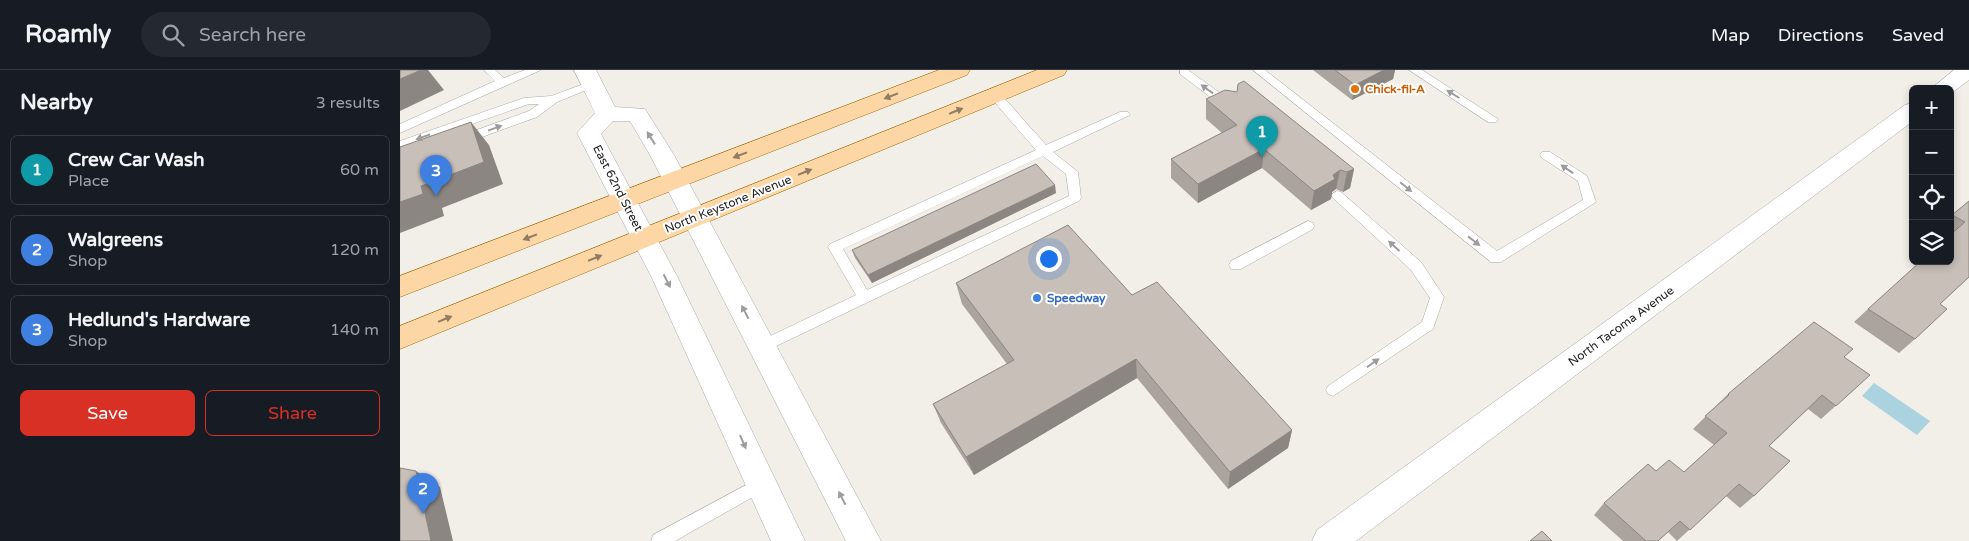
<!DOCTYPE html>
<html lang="en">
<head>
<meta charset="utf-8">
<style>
	body { margin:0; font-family:"Varela Round",sans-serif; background:#242831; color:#f1f3f6 }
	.controls { position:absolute; right:15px; top:15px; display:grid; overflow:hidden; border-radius:8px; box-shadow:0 2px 8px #0003 }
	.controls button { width:45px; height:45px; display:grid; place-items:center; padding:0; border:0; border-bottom:1px solid #363941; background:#171b24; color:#f1f3f6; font:25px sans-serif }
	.you { position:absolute; left:648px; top:188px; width:18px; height:18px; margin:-12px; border:4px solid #fff; border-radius:50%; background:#1a73e8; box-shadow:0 0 0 8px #1a73e833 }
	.badge { display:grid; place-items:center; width:32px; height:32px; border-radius:50%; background:#d93025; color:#fff; font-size:16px; font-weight:700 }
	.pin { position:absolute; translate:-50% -41px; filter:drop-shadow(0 1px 2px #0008) }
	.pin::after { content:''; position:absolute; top:26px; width:18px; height:15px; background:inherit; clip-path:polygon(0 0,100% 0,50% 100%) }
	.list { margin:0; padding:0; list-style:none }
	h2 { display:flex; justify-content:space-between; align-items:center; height:65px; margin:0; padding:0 20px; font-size:21px }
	h2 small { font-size:16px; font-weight:400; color:#9ea1a6 }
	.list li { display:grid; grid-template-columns:32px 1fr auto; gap:15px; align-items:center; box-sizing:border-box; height:70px; margin:0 10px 10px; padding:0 10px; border:1px solid #363941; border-radius:8px }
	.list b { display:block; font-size:19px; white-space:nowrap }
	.list p { margin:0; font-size:16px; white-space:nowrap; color:#9ea1a6 }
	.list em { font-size:16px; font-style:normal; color:#9ea1a6 }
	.actions { display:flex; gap:10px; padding:15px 20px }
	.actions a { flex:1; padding:11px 0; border:1px solid #d93025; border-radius:8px; text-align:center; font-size:18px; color:#d93025 }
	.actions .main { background:#d93025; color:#fff }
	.icon { flex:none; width:28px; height:28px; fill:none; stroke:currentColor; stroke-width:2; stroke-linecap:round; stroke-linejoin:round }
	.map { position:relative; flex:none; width:1569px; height:471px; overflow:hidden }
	header { display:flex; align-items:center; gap:30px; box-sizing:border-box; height:70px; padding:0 25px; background:#171b24; border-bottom:1px solid #363941 }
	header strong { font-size:24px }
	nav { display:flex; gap:28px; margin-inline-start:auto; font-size:18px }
	.search { width:350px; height:45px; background:#242831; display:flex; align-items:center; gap:12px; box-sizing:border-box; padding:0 18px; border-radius:28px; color:#9ea1a6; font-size:19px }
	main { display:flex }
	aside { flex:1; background:#171b24 }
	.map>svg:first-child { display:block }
	.water { fill:#aad3df }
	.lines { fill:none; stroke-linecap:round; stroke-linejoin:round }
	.service-casing { stroke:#a9a9a9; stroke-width:1 }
	.minor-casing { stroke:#a9a9a9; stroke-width:1 }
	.tertiary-casing { stroke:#a9a9a9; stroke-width:1 }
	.primary-casing { stroke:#a06b00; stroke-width:1 }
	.service { fill:#fff; fill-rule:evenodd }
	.minor { fill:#fff; fill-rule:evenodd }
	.tertiary { fill:#fff; fill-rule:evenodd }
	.primary { fill:#fcd6a4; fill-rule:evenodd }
	.wall { fill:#aba49e }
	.shaded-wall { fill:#8b8681 }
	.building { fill:#c7bfb8; stroke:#8b8681 }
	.oneway { fill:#9c9c9c }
	.oneway2 { fill:#8f7c63 }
	.food-dot { fill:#e8710a; stroke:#fff; stroke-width:2 }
	.shop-dot { fill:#3f7fe0; stroke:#fff; stroke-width:2 }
	.labels { text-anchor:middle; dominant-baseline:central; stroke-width:4; stroke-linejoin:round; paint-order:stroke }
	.food-label { font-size:12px; font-weight:bold; fill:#c56008; stroke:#fff; text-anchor:start }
	.street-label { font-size:12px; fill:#222; stroke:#fff }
	.shop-label { font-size:12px; font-weight:bold; fill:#366cbe; stroke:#fff; text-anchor:start }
</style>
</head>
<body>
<header>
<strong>Roamly</strong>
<div class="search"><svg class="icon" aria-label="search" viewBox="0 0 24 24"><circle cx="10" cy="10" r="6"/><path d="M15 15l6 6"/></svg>Search here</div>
<nav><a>Map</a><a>Directions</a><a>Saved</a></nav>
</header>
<main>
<aside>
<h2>Nearby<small>3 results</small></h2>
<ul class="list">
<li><span class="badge" style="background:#0f9aa8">1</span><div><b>Crew Car Wash</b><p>Place</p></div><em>60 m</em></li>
<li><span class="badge" style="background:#3f7fe0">2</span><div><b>Walgreens</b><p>Shop</p></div><em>120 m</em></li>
<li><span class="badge" style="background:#3f7fe0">3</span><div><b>Hedlund's Hardware</b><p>Shop</p></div><em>140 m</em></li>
</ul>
<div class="actions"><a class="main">Save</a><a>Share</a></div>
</aside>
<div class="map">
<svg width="1569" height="471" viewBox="0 0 1569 471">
	<rect width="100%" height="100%" fill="#f2efe9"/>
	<polygon class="water" points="1474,313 1530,351 1517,365 1462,326"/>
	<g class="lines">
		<defs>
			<g id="service">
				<polygon points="84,0 95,0 104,8 125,0 141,0 0,63 0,54 95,11"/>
				<polygon points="780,0 788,0 834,33 834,39 826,39 780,4"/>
				<polygon points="853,0 865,0 1097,181 1183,130 1178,111 1142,88 1140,85 1142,82 1150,82 1187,106 1196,132 1101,192 1091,192"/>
				<polygon points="1009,0 1022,0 1098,49 1096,52 1088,52"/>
				<polygon points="192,11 196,12 196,16 157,32 137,47 68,72 64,73 58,69 60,66 129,41 139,34 129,34 0,79 0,71 124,28 151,26"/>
				<path d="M595,21L599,22L646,75L720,42H728L730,45L653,82L678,102L681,128L679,131L368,280H358L356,276L358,272L456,225L428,177L430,174L636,80L591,28V22ZM643,86L666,104L669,126L467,220L443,179Z"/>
				<polygon points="937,121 941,122 1021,192 1044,227 1033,259 933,326 928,324 926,320 928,316 1022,252 1030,228 1011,200 933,128 931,125"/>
				<polygon points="908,151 913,153 914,156 913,159 841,199 831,199 829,195 831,191"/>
				<polygon points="361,407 367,409 369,414 367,419 275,471 251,471 253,465"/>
			</g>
			<g id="minor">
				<polygon points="1554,0 1569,0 1569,10 1550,24 1550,19 1531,19"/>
				<polygon points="1513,33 1513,51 956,471 912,471 917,460 1505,35"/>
			</g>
			<polygon id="tertiary" points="174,0 196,0 215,37 245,39 274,85 481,471 446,471 250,85 230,51 213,51 201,64 278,208 405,471 371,471 252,208 177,63 195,43"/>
			<g id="primary">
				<polygon points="539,0 570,0 567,5 0,227 0,206"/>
				<polygon points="637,0 667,0 664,5 0,279 0,256"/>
			</g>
		</defs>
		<use href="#service" class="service-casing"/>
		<use href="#minor" class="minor-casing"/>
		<use href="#tertiary" class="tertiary-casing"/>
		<use href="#primary" class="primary-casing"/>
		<use href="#service" class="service"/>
		<use href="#minor" class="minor"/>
		<use href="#tertiary" class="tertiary"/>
		<use href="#primary" class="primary"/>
	</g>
	<g class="wall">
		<polygon points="913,0 995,0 993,9 952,30"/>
		<polygon points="806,29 954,99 950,118 943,122 936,119 932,122 931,129 911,140 862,98 798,133 771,108 771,89 822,63 806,49"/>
		<polygon points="656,123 472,213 455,188 452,180"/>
		<polygon points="1569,131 1569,207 1540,234 1515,269 1499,283 1454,252 1468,239 1550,191 1550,147"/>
		<polygon points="556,213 732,225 892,360 888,378 828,419 737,308 574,405 541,353 533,334 607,294 562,234"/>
		<polygon points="1444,287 1470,305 1421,349 1408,339 1369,376 1354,426 1340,438 1326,426 1277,471 1268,462 1258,471 1223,471 1194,445 1204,433 1256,401 1284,402 1314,375 1293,359 1328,324"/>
	</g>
	<g class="shaded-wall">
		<polygon points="21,0 28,0 44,20 0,41 0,9"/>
		<polygon points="984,0 995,0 993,9 952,30 955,15"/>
		<polygon points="71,52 89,75 103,114 42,138 44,146 0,163 0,132 21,116"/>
		<polygon points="864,79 862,98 798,133 798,114"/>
		<polygon points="954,99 950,118 943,122 947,102"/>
		<polygon points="940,100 936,119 932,122 931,129 911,140 914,121"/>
		<polygon points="655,115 656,123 472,213 468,205"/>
		<polygon points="736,289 737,308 574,405 566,387"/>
		<polygon points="892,360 888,378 828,419 830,402"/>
		<polygon points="16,401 40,417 53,471 31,471"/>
	</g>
	<g class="building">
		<polygon points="0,0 21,0 0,9"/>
		<polygon points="935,0 984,0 955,15"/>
		<polygon points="844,11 954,99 947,102 940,100 933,105 935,109 914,121 864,79 798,114 771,89 837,55 806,29 825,20 837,22 838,14"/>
		<polygon points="71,52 84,92 21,116 23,124 0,132 0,77"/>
		<polygon points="636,94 655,115 468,205 452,180"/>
		<polygon points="1569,131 1569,207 1540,234 1547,239 1515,269 1468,239 1521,191 1550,191 1550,165 1565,152 1552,145"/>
		<polygon points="668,155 732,225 757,212 892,360 830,402 736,289 566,387 533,334 614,290 556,213"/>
		<polygon points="1414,252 1453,279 1444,287 1470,305 1436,336 1422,325 1369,376 1390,391 1354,426 1339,414 1290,460 1280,451 1258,471 1246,471 1204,433 1248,394 1256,401 1269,390 1284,402 1327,363 1305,346 1329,325 1328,324"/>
		<polygon points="0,398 16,401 31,471 0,471"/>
		<polygon points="1142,461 1152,471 1130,471"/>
	</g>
	<defs><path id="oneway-solid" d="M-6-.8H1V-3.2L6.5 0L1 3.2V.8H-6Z" transform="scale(1.25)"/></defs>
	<g class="oneway">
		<use href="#oneway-solid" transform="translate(807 19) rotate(-144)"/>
		<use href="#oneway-solid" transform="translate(1053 24) rotate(-148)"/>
		<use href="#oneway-solid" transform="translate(95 58) rotate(-20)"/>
		<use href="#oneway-solid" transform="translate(23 67) rotate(161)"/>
		<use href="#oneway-solid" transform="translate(251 68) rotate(-122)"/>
		<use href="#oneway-solid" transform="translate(1167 99) rotate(-146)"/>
		<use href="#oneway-solid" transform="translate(1006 117) rotate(39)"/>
		<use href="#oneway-solid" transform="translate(1074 171) rotate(38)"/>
		<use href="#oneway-solid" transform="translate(994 176) rotate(-138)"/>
		<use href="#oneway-solid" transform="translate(267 211) rotate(63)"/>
		<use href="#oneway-solid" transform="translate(345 242) rotate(-117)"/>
		<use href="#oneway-solid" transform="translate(973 293) rotate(-35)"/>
		<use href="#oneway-solid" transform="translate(343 372) rotate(66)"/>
		<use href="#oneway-solid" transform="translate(442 428) rotate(-117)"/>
	</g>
	<g class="oneway2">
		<use href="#oneway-solid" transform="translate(491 26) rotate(159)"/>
		<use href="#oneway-solid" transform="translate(556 41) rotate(-22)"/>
		<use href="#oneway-solid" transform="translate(340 85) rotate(159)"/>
		<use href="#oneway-solid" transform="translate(405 102) rotate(-22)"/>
		<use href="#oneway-solid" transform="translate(130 167) rotate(159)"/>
		<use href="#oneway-solid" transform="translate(195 188) rotate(-22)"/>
		<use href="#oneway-solid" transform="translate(45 249) rotate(-22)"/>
	</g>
	<circle class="food-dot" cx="955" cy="19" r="5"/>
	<circle class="shop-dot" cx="637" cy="228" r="5"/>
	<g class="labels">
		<g class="food-label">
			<text x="965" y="19">Chick-fil-A</text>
		</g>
		<g class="street-label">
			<text transform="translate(218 118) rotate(63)">East 62nd Street</text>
			<text transform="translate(328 134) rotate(-22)">North Keystone Avenue</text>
			<text transform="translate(1221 256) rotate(-36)">North Tacoma Avenue</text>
		</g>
		<g class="shop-label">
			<text x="647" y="228">Speedway</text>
		</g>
	</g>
</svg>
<div class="controls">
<button>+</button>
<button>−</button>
<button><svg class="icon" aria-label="locate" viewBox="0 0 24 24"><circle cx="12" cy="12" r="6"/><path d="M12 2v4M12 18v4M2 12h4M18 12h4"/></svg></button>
<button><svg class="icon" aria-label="layers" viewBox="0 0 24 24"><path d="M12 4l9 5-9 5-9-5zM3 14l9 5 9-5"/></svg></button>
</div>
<div class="you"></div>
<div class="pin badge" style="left:862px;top:87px;background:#0f9aa8">1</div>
<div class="pin badge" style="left:23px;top:444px;background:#3f7fe0">2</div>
<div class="pin badge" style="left:36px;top:126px;background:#3f7fe0">3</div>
</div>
</main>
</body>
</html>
